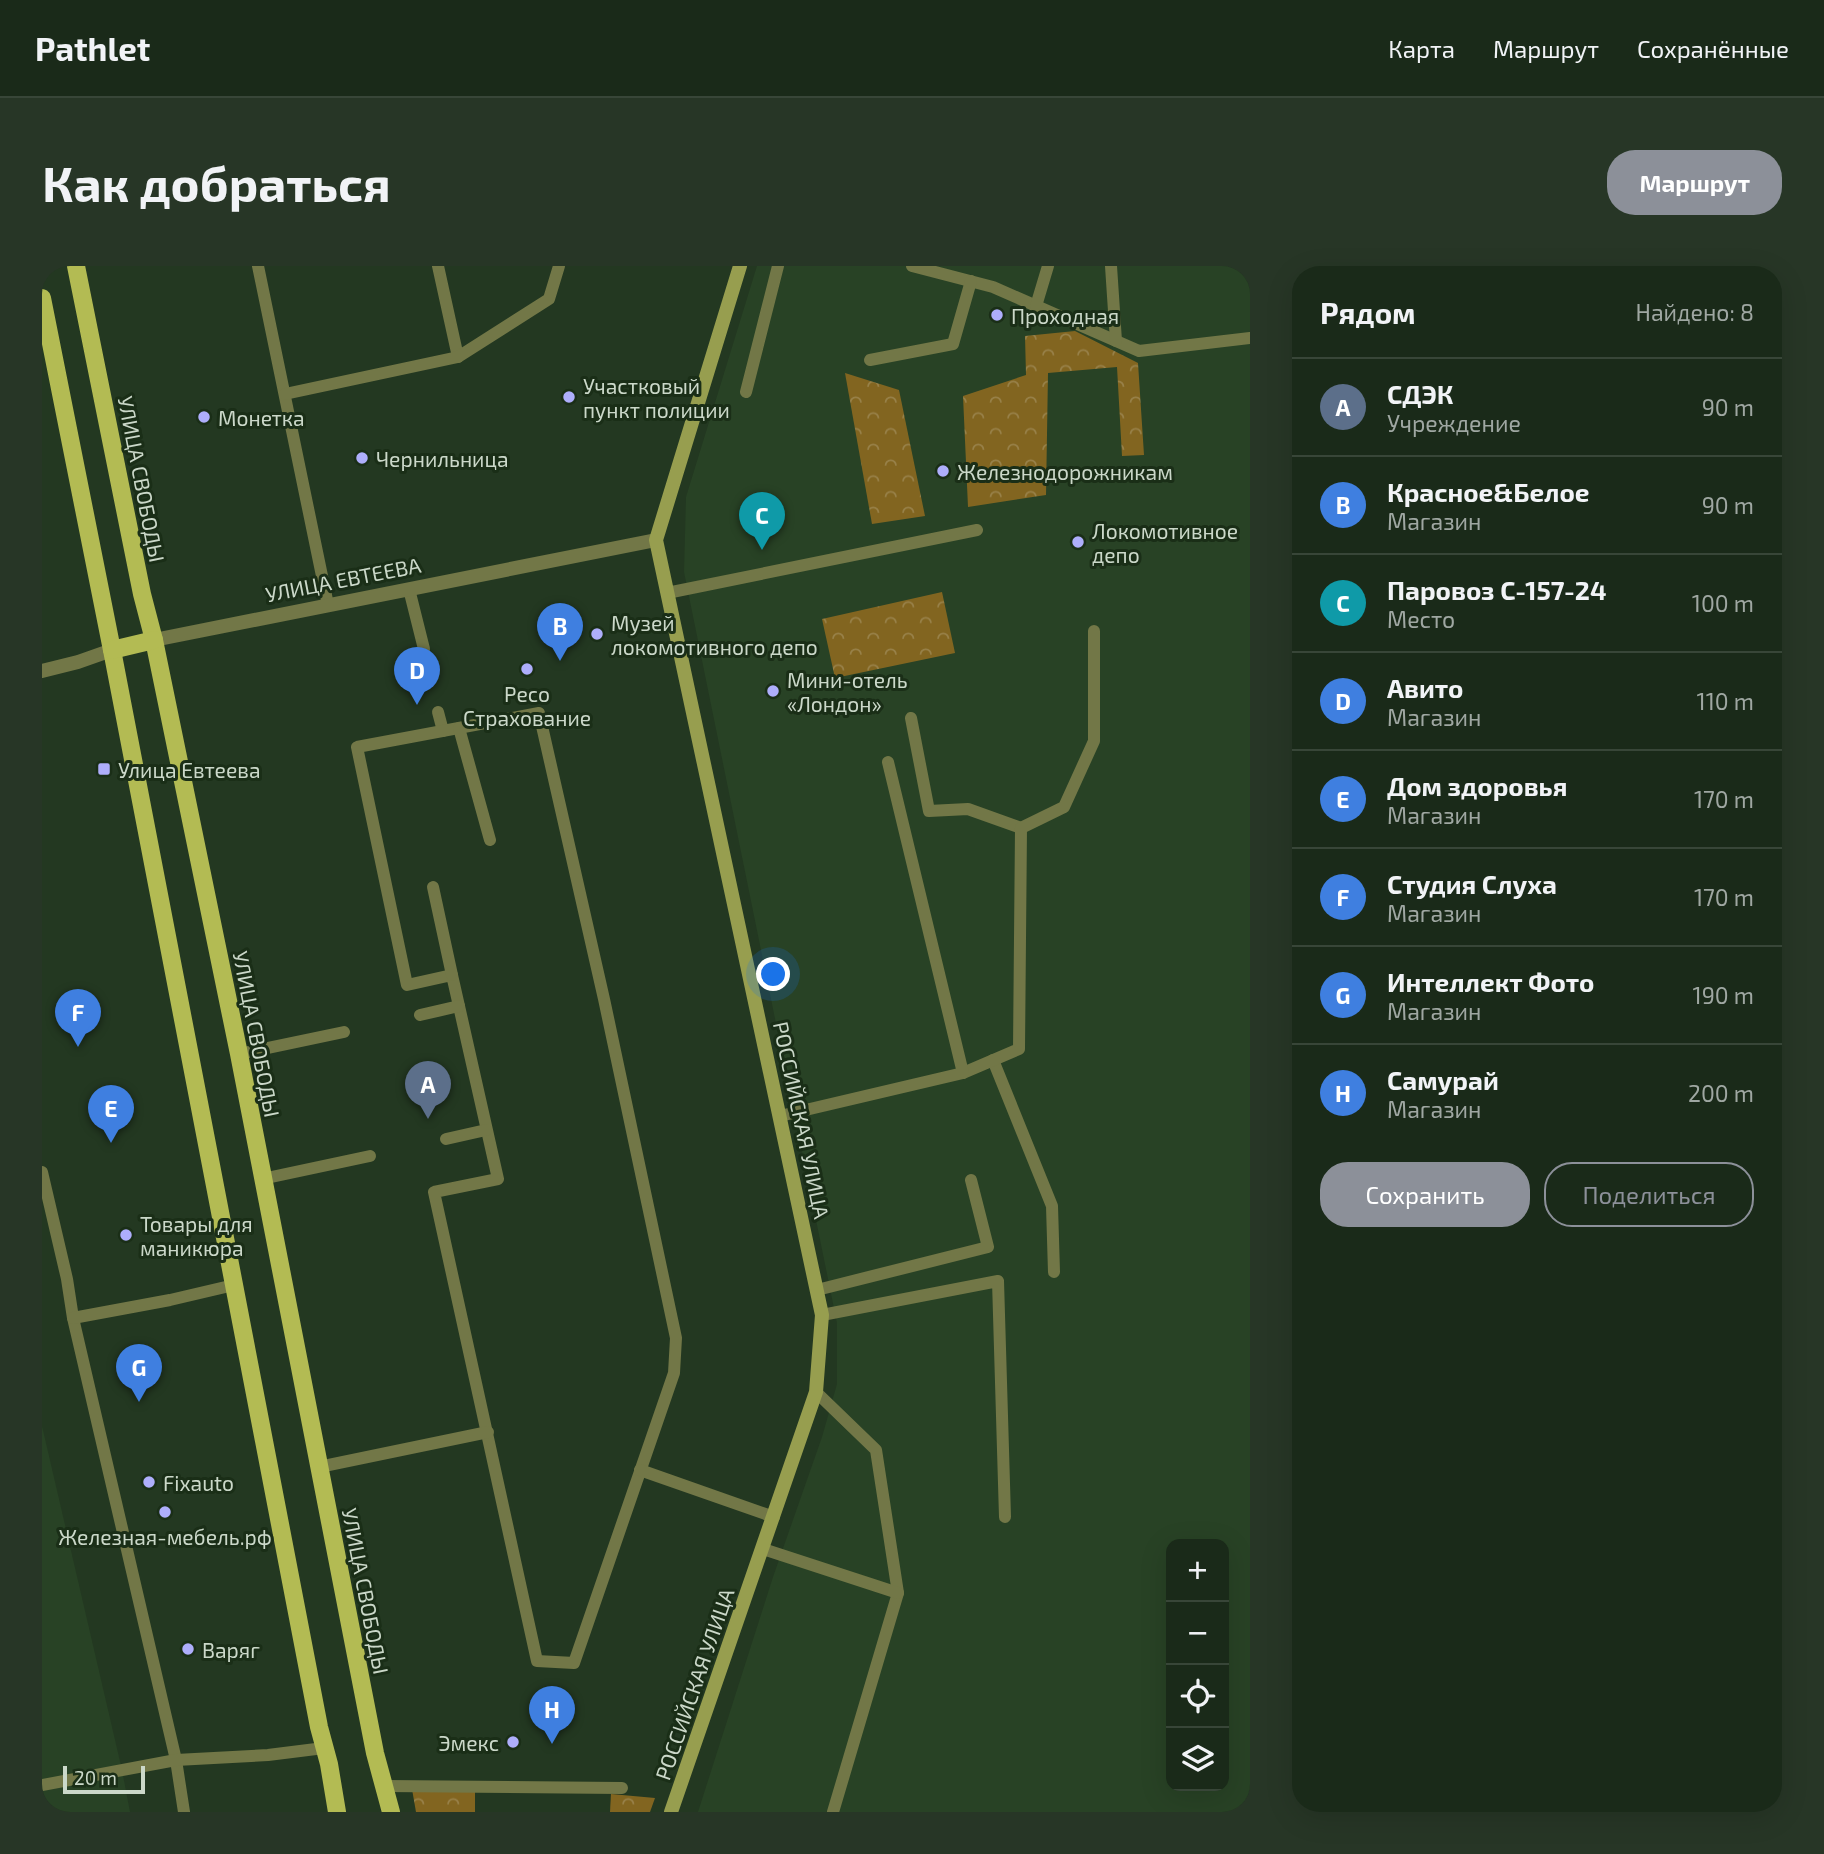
<!DOCTYPE html>
<html lang="ru">
<head>
<meta charset="utf-8">
<style>
	body { margin:0; font-family:"Exo 2",sans-serif; background:#273626; color:#f1f3f6 }
	.controls { position:absolute; right:21px; bottom:21px; display:grid; overflow:hidden; border-radius:14px; box-shadow:0 7px 28px #0002 }
	.controls button { width:63px; height:63px; display:grid; place-items:center; padding:0; border:0; border-bottom:2px solid #384638; background:#1a2a19; color:#f1f3f6; font:35px sans-serif }
	.scale { position:absolute; left:21px; bottom:18px; width:82px; box-sizing:border-box; padding-left:7px; border:4px solid #cbd8c9; border-top:0; font-size:19px; line-height:24px; white-space:nowrap; color:#cbd8c9; -webkit-text-stroke:5px #1a2e17; paint-order:stroke }
	.you { position:absolute; left:732px; top:709px; width:24px; height:24px; margin:-18px; border:5px solid #fff; border-radius:50%; background:#1a73e8; box-shadow:0 0 0 10px #1a73e833 }
	.badge { display:grid; place-items:center; width:46px; height:46px; border-radius:50%; background:#8c9099; color:#fff; font-size:23px; font-weight:700 }
	.pin { position:absolute; translate:-50% -58px; filter:drop-shadow(0 2px 4px #0008) }
	.pin::after { content:''; position:absolute; top:37px; width:24px; height:21px; background:inherit; clip-path:polygon(0 0,100% 0,50% 100%) }
	.list { margin:0; padding:0; list-style:none }
	h2 { display:flex; justify-content:space-between; align-items:center; height:91px; margin:0; padding:0 28px; font-size:30px }
	h2 small { font-size:23px; font-weight:400; color:#9fa7a2 }
	.list li { display:grid; grid-template-columns:46px 1fr auto; gap:21px; align-items:center; box-sizing:border-box; height:98px; padding:0 28px; border-top:2px solid #384638 }
	.list b { display:block; font-size:26px; white-space:nowrap }
	.list p { margin:0; font-size:23px; white-space:nowrap; color:#9fa7a2 }
	.list em { font-size:23px; font-style:normal; color:#9fa7a2 }
	.actions { display:flex; gap:14px; padding:21px 28px }
	.actions a { flex:1; padding:16px 0; border:2px solid #8c9099; border-radius:28px; text-align:center; font-size:24px; color:#8c9099 }
	.actions .main { background:#8c9099; color:#fff }
	.icon { flex:none; width:38px; height:38px; fill:none; stroke:currentColor; stroke-width:2; stroke-linecap:round; stroke-linejoin:round }
	.map { position:relative; flex:none; width:1208px; height:1546px; overflow:hidden; border-radius:28px }
	header { display:flex; align-items:center; gap:42px; box-sizing:border-box; height:98px; padding:0 35px; background:#1a2a19; border-bottom:2px solid #384638 }
	header strong { font-size:33px }
	nav { display:flex; gap:38px; margin-inline-start:auto; font-size:24px }
	.intro { display:flex; align-items:center; justify-content:space-between; box-sizing:border-box; height:168px; padding:0 42px }
	h1 { margin:0; font-size:49px }
	.button { padding:18px 32px; border-radius:28px; background:#8c9099; color:#fff; font-size:24px; font-weight:700 }
	main { display:flex; gap:42px; padding:0 42px }
	aside { flex:1; background:#1a2a19; border-radius:28px; box-shadow:0 7px 28px #0002 }
	.map>svg:first-child { display:block }
	.built { fill:#284225; fill-rule:evenodd }
	.forest { fill:url(#forest-crowns) }
	.lines { fill:none; stroke-linecap:round; stroke-linejoin:round }
	.service { stroke:#727747; stroke-width:12 }
	.tertiary { stroke:#727747; stroke-width:14 }
	.secondary { stroke:#979e4f; stroke-width:14 }
	.primary { stroke:#b3bb53; stroke-width:18 }
	.poi-dot { fill:#aeaefb; stroke:#1a2e17; stroke-width:2.5 }
	.labels { text-anchor:middle; dominant-baseline:central; stroke-width:6; stroke-linejoin:round; paint-order:stroke }
	.poi-label { font-size:21px; fill:#cbd8c9; stroke:#1a2e17; text-anchor:start }
	.street-label { font-size:21px; fill:#cbd8c9; stroke:#1a2e17 }
</style>
</head>
<body>
<header>
<strong>Pathlet</strong>
<nav><a>Карта</a><a>Маршрут</a><a>Сохранённые</a></nav>
</header>
<div class="intro"><h1>Как добраться</h1><a class="button">Маршрут</a></div>
<main>
<div class="map">
<svg width="1208" height="1546" viewBox="0 0 1208 1546">
	<defs>
		<pattern id="forest-crowns" width="20" height="18" patternUnits="userSpaceOnUse" patternTransform="scale(1.75)"><rect width="20" height="18" fill="#826520"/><path d="M2 6a3 3 0 1 1 6 0M12 15a3 3 0 1 1 6 0" fill="none" stroke="#988149"/></pattern>
	</defs>
	<rect width="100%" height="100%" fill="#233821"/>
	<g class="built">
		<path d="M715,0H1208V1546H656L731,1311L780,1171L795,1118V1057L642,306L644,231ZM1129,1278H1182V1520H1129Z"/>
		<polygon points="0,1160 80,1504 88,1546 0,1546"/>
	</g>
	<g class="forest">
		<polygon points="1033,65 1096,97 1102,189 1080,190 1075,101 1006,107 1004,229 926,241 921,130 984,109 983,70"/>
		<polygon points="803,107 857,124 883,250 830,258"/>
		<polygon points="900,326 913,387 793,412 780,353"/>
		<polygon points="433,1522 433,1546 374,1546 370,1523"/>
		<polygon points="569,1528 613,1532 608,1546 568,1546"/>
	</g>
	<g class="lines">
		<g class="service">
			<polyline points="216,0 286,339"/>
			<polyline points="396,0 416,91"/>
			<polyline points="870,0 951,21 1097,85 1208,72"/>
			<polyline points="1069,0 1074,75"/>
			<polyline points="994,40 1006,0"/>
			<polyline points="828,94 911,78 929,15"/>
			<polyline points="704,126 736,0"/>
			<polyline points="243,128 416,91 507,33 517,0"/>
			<polyline points="367,323 382,383"/>
			<polyline points="625,327 935,264"/>
			<polyline points="396,446 401,465"/>
			<polygon points="497,447 562,733 634,1072 632,1107 532,1397 495,1395 392,926 456,913 410,709 365,719 315,481"/>
			<polyline points="869,452 887,545 926,543 979,562"/>
			<polyline points="417,462 448,574"/>
			<polyline points="391,621 410,709"/>
			<polyline points="378,749 417,740"/>
			<polyline points="197,788 302,766"/>
			<polyline points="951,794 1010,940 1012,1006"/>
			<polyline points="921,807 977,783 979,562 1022,541 1052,475 1052,365"/>
			<polyline points="738,850 921,807 846,496"/>
			<polyline points="404,873 444,864"/>
			<polyline points="0,906 25,1013 31,1052 134,1494 142,1546"/>
			<polyline points="220,913 328,890"/>
			<polyline points="775,1024 946,981 929,914"/>
			<polyline points="780,1049 956,1015 963,1251"/>
			<polyline points="31,1052 128,1034 192,1019"/>
			<polyline points="774,1126 834,1184 856,1327 791,1546"/>
			<polyline points="277,1201 446,1166"/>
			<polyline points="598,1204 732,1251"/>
			<polyline points="721,1283 856,1327"/>
			<polyline points="0,1519 134,1494 226,1489 282,1482"/>
			<polyline points="342,1520 580,1522"/>
		</g>
		<g class="tertiary">
			<polyline points="112,374 614,274"/>
			<polyline points="0,405 36,396 70,384"/>
		</g>
		<polyline class="secondary" points="629,1546 774,1126 780,1049 614,274 698,0"/>
		<g class="primary">
			<polyline points="34,0 100,328 112,374 197,788 333,1487 349,1546"/>
			<polyline points="0,32 70,384 277,1461 287,1498 295,1546"/>
			<polyline points="70,384 112,374"/>
		</g>
	</g>
	<g class="poi-dot">
		<circle cx="955" cy="49" r="7"/>
		<circle cx="527" cy="131" r="7"/>
		<circle cx="162" cy="151" r="7"/>
		<circle cx="320" cy="192" r="7"/>
		<circle cx="901" cy="205" r="7"/>
		<circle cx="1036" cy="276" r="7"/>
		<circle cx="555" cy="368" r="7"/>
		<circle cx="485" cy="403" r="7"/>
		<circle cx="731" cy="425" r="7"/>
		<rect x="55" y="496" width="14" height="14" rx="3.5"/>
		<circle cx="84" cy="969" r="7"/>
		<circle cx="107" cy="1216" r="7"/>
		<circle cx="123" cy="1246" r="7"/>
		<circle cx="146" cy="1383" r="7"/>
		<circle cx="471" cy="1476" r="7"/>
	</g>
	<g class="labels">
		<g class="poi-label">
			<text x="969" y="49">Проходная</text>
			<text x="541" y="119">Участковый<tspan x="541" dy="24">пункт полиции</tspan></text>
			<text x="176" y="151">Монетка</text>
			<text x="334" y="192">Чернильница</text>
			<text x="915" y="205">Железнодорожникам</text>
			<text x="1050" y="264">Локомотивное<tspan x="1050" dy="24">депо</tspan></text>
			<text x="569" y="356">Музей<tspan x="569" dy="24">локомотивного депо</tspan></text>
			<text x="745" y="413">Мини-отель<tspan x="745" dy="24">«Лондон»</tspan></text>
			<text x="485" y="427" text-anchor="middle">Ресо<tspan x="485" dy="24">Страхование</tspan></text>
			<text x="76" y="503">Улица Евтеева</text>
			<text x="98" y="957">Товары для<tspan x="98" dy="24">маникюра</tspan></text>
			<text x="121" y="1216">Fixauto</text>
			<text x="123" y="1270" text-anchor="middle">Железная-мебель.рф</text>
			<text x="160" y="1383">Варяг</text>
			<text x="457" y="1476" text-anchor="end">Эмекс</text>
		</g>
		<g class="street-label">
			<text transform="translate(100 213) rotate(79)">УЛИЦА СВОБОДЫ</text>
			<text transform="translate(301 313) rotate(-11)">УЛИЦА ЕВТЕЕВА</text>
			<text transform="translate(215 768) rotate(79)">УЛИЦА СВОБОДЫ</text>
			<text transform="translate(760 854) rotate(78)">РОССИЙСКАЯ УЛИЦА</text>
			<text transform="translate(324 1325) rotate(79)">УЛИЦА СВОБОДЫ</text>
			<text transform="translate(652 1418) rotate(-71)">РОССИЙСКАЯ УЛИЦА</text>
		</g>
	</g>
</svg>
<div class="controls">
<button>+</button>
<button>−</button>
<button><svg class="icon" aria-label="locate" viewBox="0 0 24 24"><circle cx="12" cy="12" r="6"/><path d="M12 2v4M12 18v4M2 12h4M18 12h4"/></svg></button>
<button><svg class="icon" aria-label="layers" viewBox="0 0 24 24"><path d="M12 4l9 5-9 5-9-5zM3 14l9 5 9-5"/></svg></button>
</div>
<div class="scale">20 m</div>
<div class="you"></div>
<div class="pin badge" style="left:386px;top:853px;background:#5c6f8a">A</div>
<div class="pin badge" style="left:518px;top:395px;background:#3f7fe0">B</div>
<div class="pin badge" style="left:720px;top:284px;background:#0f9aa8">C</div>
<div class="pin badge" style="left:375px;top:439px;background:#3f7fe0">D</div>
<div class="pin badge" style="left:69px;top:877px;background:#3f7fe0">E</div>
<div class="pin badge" style="left:36px;top:781px;background:#3f7fe0">F</div>
<div class="pin badge" style="left:97px;top:1136px;background:#3f7fe0">G</div>
<div class="pin badge" style="left:510px;top:1478px;background:#3f7fe0">H</div>
</div>
<aside>
<h2>Рядом<small>Найдено: 8</small></h2>
<ul class="list">
<li><span class="badge" style="background:#5c6f8a">A</span><div><b>СДЭК</b><p>Учреждение</p></div><em>90 m</em></li>
<li><span class="badge" style="background:#3f7fe0">B</span><div><b>Красное&amp;Белое</b><p>Магазин</p></div><em>90 m</em></li>
<li><span class="badge" style="background:#0f9aa8">C</span><div><b>Паровоз С-157-24</b><p>Место</p></div><em>100 m</em></li>
<li><span class="badge" style="background:#3f7fe0">D</span><div><b>Авито</b><p>Магазин</p></div><em>110 m</em></li>
<li><span class="badge" style="background:#3f7fe0">E</span><div><b>Дом здоровья</b><p>Магазин</p></div><em>170 m</em></li>
<li><span class="badge" style="background:#3f7fe0">F</span><div><b>Студия Слуха</b><p>Магазин</p></div><em>170 m</em></li>
<li><span class="badge" style="background:#3f7fe0">G</span><div><b>Интеллект Фото</b><p>Магазин</p></div><em>190 m</em></li>
<li><span class="badge" style="background:#3f7fe0">H</span><div><b>Самурай</b><p>Магазин</p></div><em>200 m</em></li>
</ul>
<div class="actions"><a class="main">Сохранить</a><a>Поделиться</a></div>
</aside>
</main>
</body>
</html>
